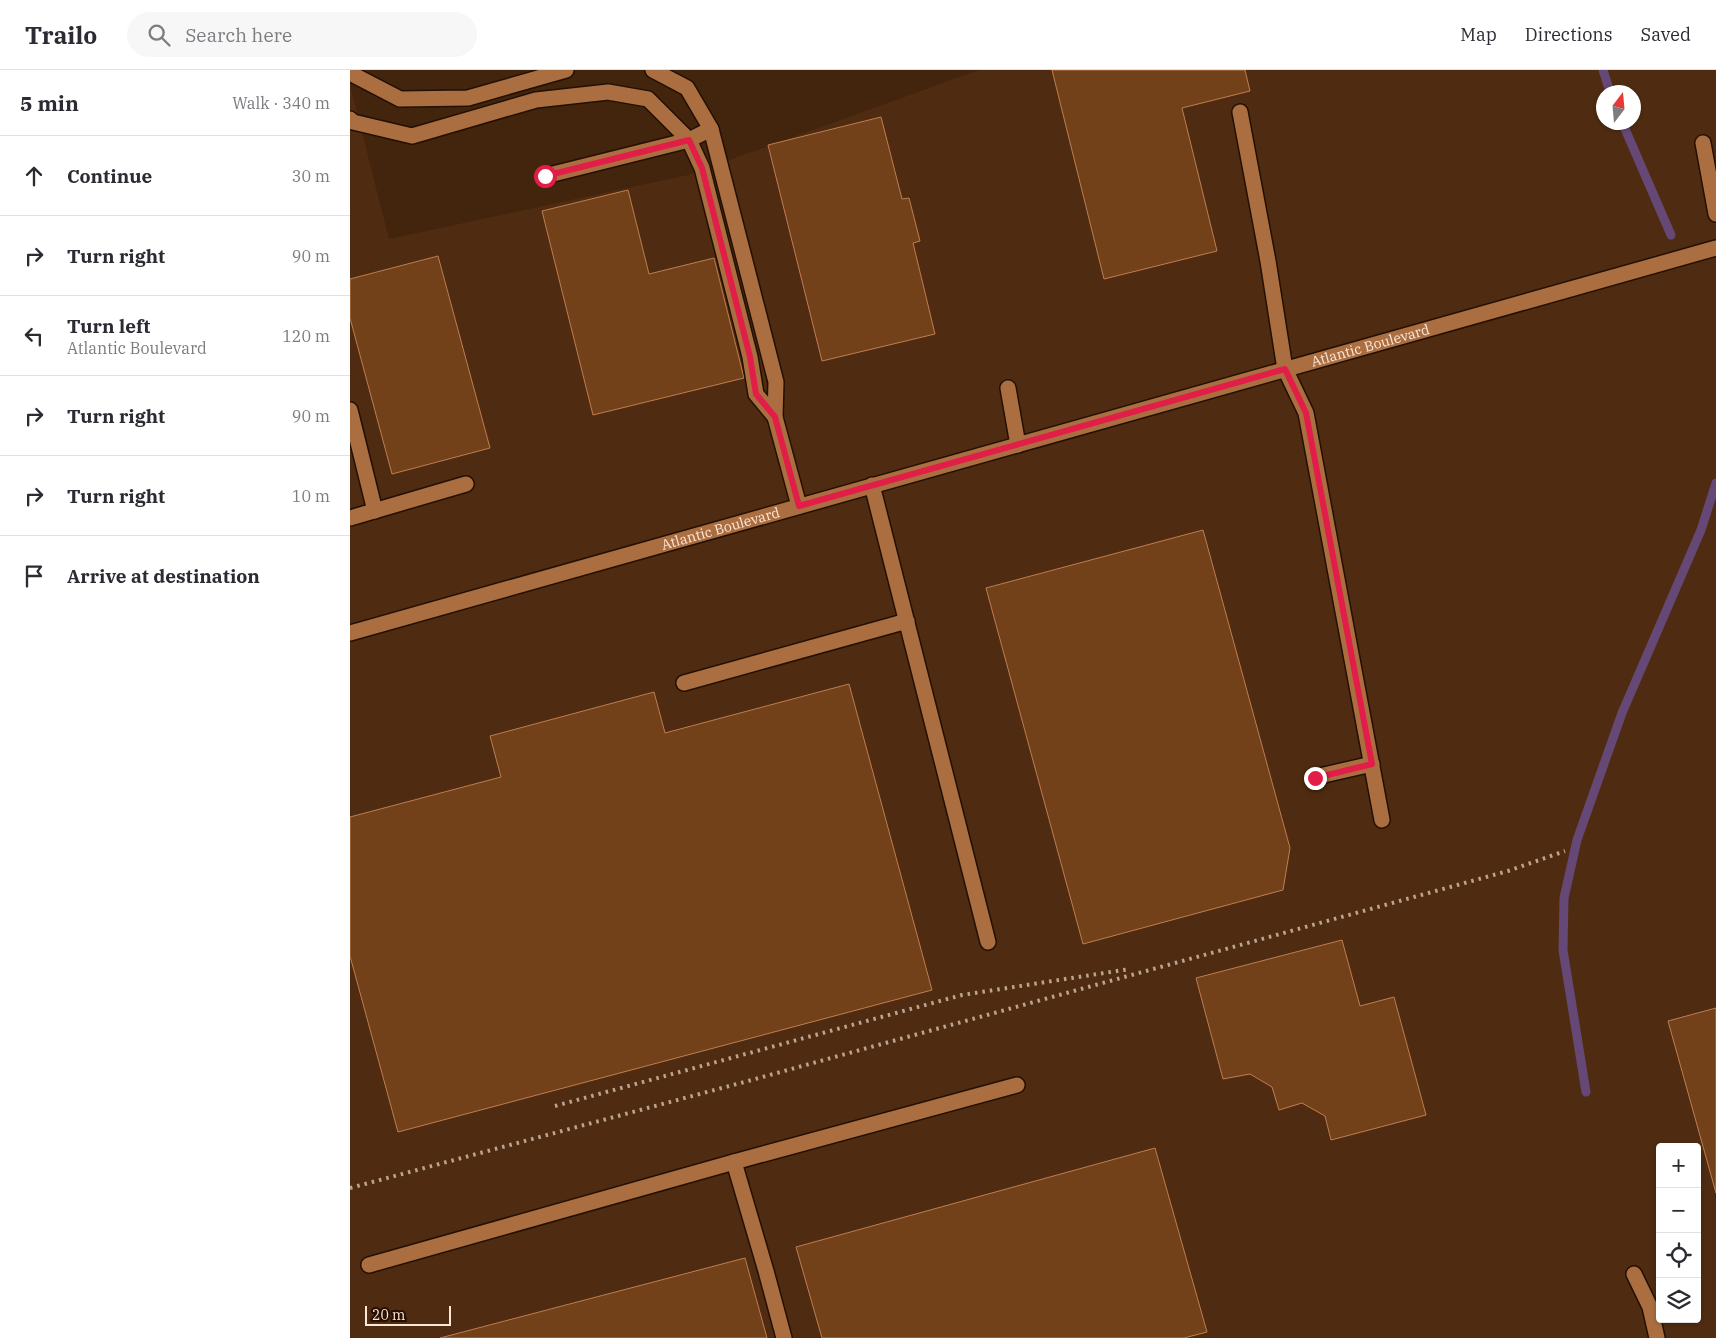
<!DOCTYPE html>
<html lang="en">
<head>
<meta charset="utf-8">
<style>
	body { margin:0; font-family:"IBM Plex Serif",serif; background:#f7f7f7; color:#2b2b33 }
	.controls { position:absolute; right:15px; bottom:15px; display:grid; overflow:hidden; border-radius:5px; box-shadow:0 1px 4px #0004 }
	.controls button { width:45px; height:45px; display:grid; place-items:center; padding:0; border:0; border-bottom:1px solid #e1e1e2; background:#fff; color:#2b2b33; font:25px sans-serif }
	.compass { position:absolute; left:1246px; top:15px; width:45px; height:45px; border-radius:50%; background:#fff; box-shadow:0 1px 4px #0004; rotate:16deg }
	.scale { position:absolute; left:15px; bottom:12px; width:86px; box-sizing:border-box; padding-left:5px; border:2px solid #fce7d9; border-top:0; font-size:14px; line-height:18px; white-space:nowrap; color:#fce7d9; -webkit-text-stroke:4px #260e00; paint-order:stroke }
	.stop { position:absolute; width:15px; height:15px; margin:-11px; border:4px solid #e11d48; border-radius:50%; background:#fff }
	.stop.end { background:#e11d48; border-color:#fff; box-shadow:0 1px 5px #0008 }
	.list { margin:0; padding:0; list-style:none }
	h2 { display:flex; justify-content:space-between; align-items:center; height:65px; margin:0; padding:0 20px; font-size:21px }
	h2 small { font-size:16px; font-weight:400; color:#7c7c81 }
	.list li { display:grid; grid-template-columns:32px 1fr auto; gap:15px; align-items:center; box-sizing:border-box; height:80px; padding:0 20px; border-top:1px solid #e1e1e2 }
	.list b { display:block; font-size:19px; white-space:nowrap }
	.list p { margin:0; font-size:16px; white-space:nowrap; color:#7c7c81 }
	.list em { font-size:16px; font-style:normal; color:#7c7c81 }
	.icon { flex:none; width:28px; height:28px; fill:none; stroke:currentColor; stroke-width:2; stroke-linecap:round; stroke-linejoin:round }
	.map { position:relative; flex:none; width:1366px; height:1268px; overflow:hidden }
	header { display:flex; align-items:center; gap:30px; box-sizing:border-box; height:70px; padding:0 25px; background:#fff; border-bottom:1px solid #e1e1e2 }
	header strong { font-size:24px }
	nav { display:flex; gap:28px; margin-inline-start:auto; font-size:18px }
	.search { width:350px; height:45px; background:#f7f7f7; display:flex; align-items:center; gap:12px; box-sizing:border-box; padding:0 18px; border-radius:28px; color:#7c7c81; font-size:19px }
	main { display:flex }
	aside { flex:1; background:#fff }
	.map>svg:first-child { display:block }
	.built { fill:#4f2c11; fill-rule:evenodd }
	.lines { fill:none; stroke-linecap:round; stroke-linejoin:round }
	.stream { stroke:#654876; stroke-width:9 }
	.building { fill:#734119; stroke:#bd7e52 }
	.minor-casing { stroke:#231004; stroke-width:18 }
	.minor { stroke:#ab6e41; stroke-width:15 }
	.rail { stroke:#bca493; stroke-width:4; stroke-dasharray:2.5 5; stroke-linecap:butt }
	.route { stroke:#e11d48; stroke-width:6 }
	.labels { text-anchor:middle; dominant-baseline:central; stroke-width:4; stroke-linejoin:round; paint-order:stroke }
	.street-label { font-size:14px; fill:#fce7d9; stroke:#260e00 }
</style>
</head>
<body>
<header>
<strong>Trailo</strong>
<div class="search"><svg class="icon" aria-label="search" viewBox="0 0 24 24"><circle cx="10" cy="10" r="6"/><path d="M15 15l6 6"/></svg>Search here</div>
<nav><a>Map</a><a>Directions</a><a>Saved</a></nav>
</header>
<main>
<aside>
<h2>5 min<small>Walk · 340 m</small></h2>
<ul class="list">
<li><svg class="icon" aria-label="ahead" viewBox="0 0 24 24"><path d="M12 20V5M6 11l6-6 6 6"/></svg><div><b>Continue</b></div><em>30 m</em></li>
<li><svg class="icon" aria-label="right" viewBox="0 0 24 24"><path d="M7 20v-9h11M14 6l5 5-5 5"/></svg><div><b>Turn right</b></div><em>90 m</em></li>
<li><svg class="icon" aria-label="left" viewBox="0 0 24 24"><path d="M17 20v-9H6M10 6l-5 5 5 5"/></svg><div><b>Turn left</b><p>Atlantic Boulevard</p></div><em>120 m</em></li>
<li><svg class="icon" aria-label="right" viewBox="0 0 24 24"><path d="M7 20v-9h11M14 6l5 5-5 5"/></svg><div><b>Turn right</b></div><em>90 m</em></li>
<li><svg class="icon" aria-label="right" viewBox="0 0 24 24"><path d="M7 20v-9h11M14 6l5 5-5 5"/></svg><div><b>Turn right</b></div><em>10 m</em></li>
<li><svg class="icon" aria-label="arrive" viewBox="0 0 24 24"><path d="M6 21V4h12l-3 4 3 4H6"/></svg><div><b>Arrive at destination</b></div></li>
</ul>
</aside>
<div class="map">
<svg width="1366" height="1268" viewBox="0 0 1366 1268">
	<rect width="100%" height="100%" fill="#43240c"/>
	<path class="built" d="M629,0H1366V1268H0V15L39,169L338,105ZM1254,22H1284V52H1254ZM1310,1077H1347V1249H1310Z"/>
	<g class="lines">
		<g class="stream">
			<polyline points="1253,0 1260,22"/>
			<polyline points="1272,52 1321,165"/>
			<polyline points="1236,1022 1213,880 1214,828 1227,770 1272,643 1351,460 1366,413"/>
		</g>
	</g>
	<g class="building">
		<polygon points="702,0 895,0 900,21 832,38 867,181 754,209"/>
		<polygon points="531,47 552,129 559,128 570,171 563,173 585,264 472,291 418,75"/>
		<polygon points="278,120 299,204 364,188 394,308 243,345 192,141"/>
		<polygon points="88,186 140,378 42,404 0,248 0,209"/>
		<polygon points="853,460 940,778 933,820 733,874 636,518"/>
		<polygon points="499,614 582,920 48,1062 0,886 0,747 151,707 140,666 304,622 315,663"/>
		<polygon points="992,870 1010,936 1044,927 1076,1045 981,1070 975,1046 952,1033 929,1040 922,1017 900,1004 873,1009 846,908"/>
		<polygon points="1366,938 1366,1123 1318,951"/>
		<polygon points="805,1078 857,1262 834,1268 472,1268 446,1177"/>
		<polygon points="395,1188 417,1268 90,1268"/>
	</g>
	<g class="lines">
		<defs>
			<g id="minor">
				<polyline points="303,0 337,18 361,59 426,312 425,347 449,436"/>
				<polyline points="0,3 50,29 118,28 216,0"/>
				<polyline points="890,42 918,191 935,299 956,343 1032,750"/>
				<polyline points="0,49 3,52 62,66 186,30 258,22 298,29 339,70 352,98 400,287 406,324 425,347"/>
				<polyline points="1353,73 1366,144"/>
				<polyline points="195,106 339,70 361,59"/>
				<polyline points="658,318 668,375"/>
				<polyline points="0,340 25,441"/>
				<polyline points="522,415 638,872"/>
				<polyline points="0,448 116,414"/>
				<path id="s1" d="M0,563L1366,178"/>
				<polyline points="334,613 557,551"/>
				<polyline points="965,707 1022,694"/>
				<polyline points="384,1092 416,1201 434,1268"/>
				<polyline points="19,1195 384,1092 667,1015"/>
				<polyline points="1284,1204 1300,1237 1307,1268"/>
			</g>
		</defs>
		<use href="#minor" class="minor-casing"/>
		<use href="#minor" class="minor"/>
		<g class="rail">
			<polyline points="205,1036 612,925 780,899"/>
			<polyline points="0,1118 398,1011 1158,801 1215,781"/>
		</g>
	</g>
	<g class="lines">
		<polyline class="route" points="195,106 339,70 352,98 400,287 406,324 425,347 449,436 935,299 956,343 1022,694 965,708"/>
	</g>
	<g class="labels">
		<g class="street-label">
			<text stroke="none"><textPath href="#s1" startOffset="1060">Atlantic Boulevard</textPath></text>
			<text stroke="none"><textPath href="#s1" startOffset="385">Atlantic Boulevard</textPath></text>
		</g>
	</g>
</svg>
<div class="controls">
<button>+</button>
<button>−</button>
<button><svg class="icon" aria-label="locate" viewBox="0 0 24 24"><circle cx="12" cy="12" r="6"/><path d="M12 2v4M12 18v4M2 12h4M18 12h4"/></svg></button>
<button><svg class="icon" aria-label="layers" viewBox="0 0 24 24"><path d="M12 4l9 5-9 5-9-5zM3 14l9 5 9-5"/></svg></button>
</div>
<svg class="compass" viewBox="-18 -18 36 36"><path d="M0-13l5 13h-10z" fill="#e53935"/><path d="M0 13l5-13h-10z" fill="#7c7c81"/></svg>
<div class="scale">20 m</div>
<div class="stop" style="left:195px;top:106px"></div>
<div class="stop end" style="left:965px;top:708px"></div>
</div>
</main>
</body>
</html>
